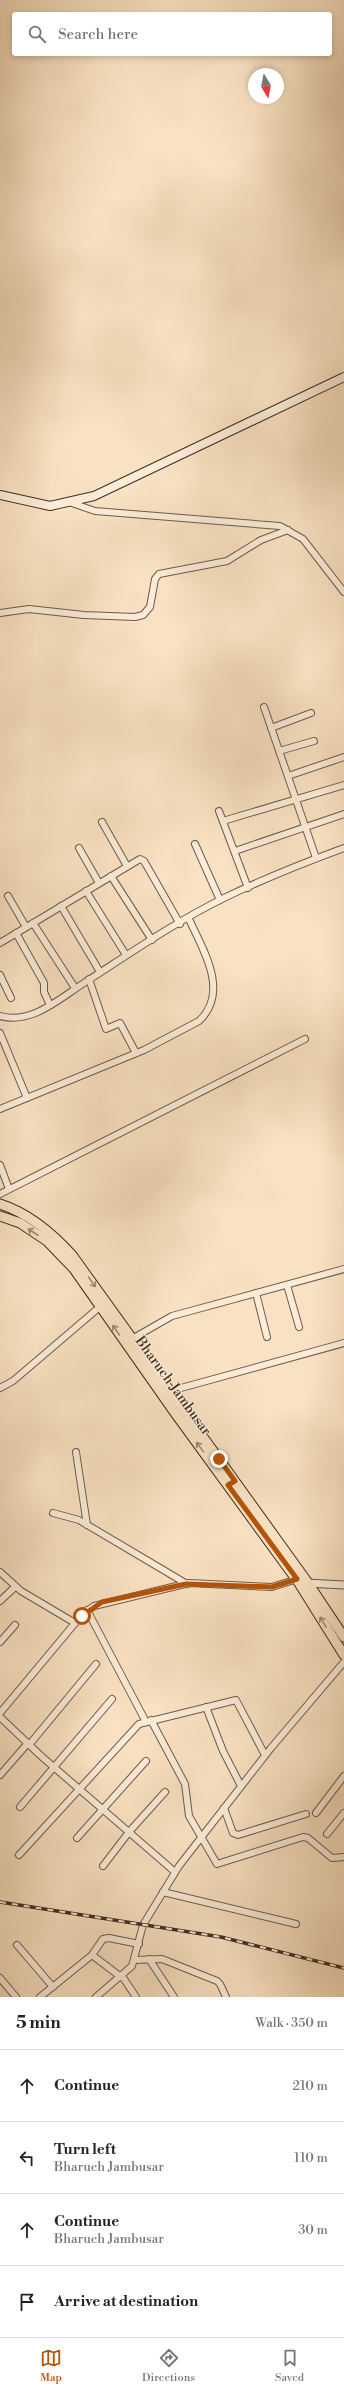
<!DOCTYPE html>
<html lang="en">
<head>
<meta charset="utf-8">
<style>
	body { margin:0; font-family:"Libre Bodoni",serif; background:#f2f2f2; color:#222 }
	.compass { position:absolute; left:248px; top:68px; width:36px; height:36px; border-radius:50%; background:#fff; box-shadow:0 2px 6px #0003; rotate:170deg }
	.stop { position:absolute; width:12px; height:12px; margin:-9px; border:3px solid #b45309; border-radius:50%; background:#fff }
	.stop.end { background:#b45309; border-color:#fff; box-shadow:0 1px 4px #0008 }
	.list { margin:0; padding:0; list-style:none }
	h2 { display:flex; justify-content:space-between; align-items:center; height:52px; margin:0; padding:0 16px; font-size:17px }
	h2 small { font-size:13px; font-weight:400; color:#767676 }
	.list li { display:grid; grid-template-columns:26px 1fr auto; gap:12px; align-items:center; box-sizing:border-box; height:72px; padding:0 16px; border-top:1px solid #e0e0e0 }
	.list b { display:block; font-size:15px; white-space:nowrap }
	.list p { margin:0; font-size:13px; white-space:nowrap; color:#767676 }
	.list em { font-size:13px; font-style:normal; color:#767676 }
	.icon { flex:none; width:22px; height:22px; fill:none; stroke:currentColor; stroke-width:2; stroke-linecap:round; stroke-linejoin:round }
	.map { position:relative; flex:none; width:344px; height:1997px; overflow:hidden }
	.search { position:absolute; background:#fff; box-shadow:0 2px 6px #0003; left:12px; right:12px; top:12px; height:44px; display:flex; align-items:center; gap:10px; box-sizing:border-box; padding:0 14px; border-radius:4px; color:#767676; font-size:15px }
	.sheet { height:340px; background:#fff }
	nav { display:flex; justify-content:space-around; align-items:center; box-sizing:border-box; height:56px; border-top:1px solid #e0e0e0; background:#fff; font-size:11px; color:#767676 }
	nav a { display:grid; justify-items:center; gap:2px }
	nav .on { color:#b45309 }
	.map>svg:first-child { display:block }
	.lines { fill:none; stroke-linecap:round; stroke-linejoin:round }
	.minor-casing { stroke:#6f5a4a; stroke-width:8 }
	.tertiary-casing { stroke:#6f5a4a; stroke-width:9 }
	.secondary-casing { stroke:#412d21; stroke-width:10 }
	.primary-casing { stroke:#412d21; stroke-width:11 }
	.minor { stroke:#fbecd8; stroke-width:6 }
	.tertiary { stroke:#fbecd8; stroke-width:7 }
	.secondary { stroke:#fbecd8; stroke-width:8 }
	.primary { stroke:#f9e2c3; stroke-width:9 }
	.rail-casing { stroke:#412d21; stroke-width:3.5 }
	.rail { stroke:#fbecd8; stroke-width:2; stroke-dasharray:6; stroke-linecap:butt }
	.oneway { stroke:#9d8872 }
	.route { stroke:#b45309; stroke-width:5 }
	.labels { text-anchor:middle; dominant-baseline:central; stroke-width:3; stroke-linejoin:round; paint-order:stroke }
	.street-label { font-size:14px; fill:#412d21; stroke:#fbecd8 }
</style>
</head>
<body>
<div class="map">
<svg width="344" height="1997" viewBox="0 0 344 1997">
	<rect width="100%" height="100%" fill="#f9e2c3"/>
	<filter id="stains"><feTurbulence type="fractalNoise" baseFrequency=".005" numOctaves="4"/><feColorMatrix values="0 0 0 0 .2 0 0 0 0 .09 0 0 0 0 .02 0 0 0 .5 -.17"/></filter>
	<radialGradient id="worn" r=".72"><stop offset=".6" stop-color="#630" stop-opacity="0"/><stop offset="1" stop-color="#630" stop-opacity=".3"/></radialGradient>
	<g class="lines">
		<defs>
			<g id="minor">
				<polyline points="69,502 95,511 280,526 303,539 344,592"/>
				<polyline points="0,613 29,609 84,615 135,617 143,615 150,607 155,579 159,574 227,561 261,540 288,530"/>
				<polyline points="264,707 316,858"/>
				<polyline points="271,728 311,713"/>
				<polyline points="279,751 314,741"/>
				<polyline points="288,776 344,757"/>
				<polyline points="219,811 248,888"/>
				<polyline points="223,821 344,785"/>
				<polyline points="102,822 127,866"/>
				<polyline points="195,844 220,900"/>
				<polyline points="79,848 99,883"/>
				<polyline points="235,851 344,814"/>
				<polyline points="111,876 152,940"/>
				<polyline points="86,891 126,955"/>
				<polyline points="8,896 26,927"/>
				<polyline points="61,906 100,972"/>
				<polyline points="33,923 75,988"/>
				<polyline points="16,933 44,983 44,992 50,1005"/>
				<polyline points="0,943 140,859 144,861 180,924"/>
				<polyline points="0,975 11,998"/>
				<polyline points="89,979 106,1029 120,1023 136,1053"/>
				<path d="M0,1016C31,1025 59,999 84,983C129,954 175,922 224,898C263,879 303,863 344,848"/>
				<polyline points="0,1033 27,1098"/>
				<path d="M0,1109L144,1050L199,1021C230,992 203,950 189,919"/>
				<polyline points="0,1165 9,1189"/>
				<polyline points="0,1194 305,1039"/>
				<polyline points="287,1285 299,1327"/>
				<polyline points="256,1293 267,1337"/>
				<polyline points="130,1340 172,1316 344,1269"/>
				<polyline points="0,1388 13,1381 102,1305"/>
				<polyline points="170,1391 344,1343"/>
				<polyline points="76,1452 87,1525"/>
				<polyline points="53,1513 79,1520 187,1584"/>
				<polyline points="0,1572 21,1591 75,1623"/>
				<polyline points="0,1601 15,1587"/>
				<polyline points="87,1610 146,1722"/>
				<polyline points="0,1642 15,1625"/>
				<polyline points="206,1707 223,1751 241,1786"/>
				<polyline points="0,1713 81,1616 94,1606 189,1583 272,1587 297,1579"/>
				<polyline points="0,1717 41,1756 175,1872"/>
				<polyline points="151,1720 185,1784 189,1816 217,1864 303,1837 308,1838 332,1858 344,1857"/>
				<polyline points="29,1745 96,1664"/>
				<polyline points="0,1775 28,1743"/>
				<polyline points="20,1807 112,1699"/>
				<polyline points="224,1808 233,1833 238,1835 306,1814"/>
				<polyline points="316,1813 344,1776"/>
				<polyline points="327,1834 344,1813"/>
				<polyline points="77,1838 146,1761"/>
				<polyline points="19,1855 139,1724 236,1700 265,1755"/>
				<polyline points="103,1866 129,1832 165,1792"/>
				<polyline points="163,1892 296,1924"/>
				<polyline points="17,1945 53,1987"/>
				<polyline points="92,1955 121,1977"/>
				<polyline points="149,1959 174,1997"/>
				<polyline points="134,1960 162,1959 217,1981 220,1984 226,1997"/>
				<polyline points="122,1976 136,1997"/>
				<polyline points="0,1978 16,1997"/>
				<polyline points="40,1997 92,1955 103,1939 109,1938 139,1944"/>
				<polyline points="96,1997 132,1966 143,1925 179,1866 271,1748 344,1662"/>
			</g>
			<polyline id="tertiary" points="306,1583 344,1585"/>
			<polyline id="secondary" points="0,495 50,506 94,496 344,377"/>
			<g id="primary">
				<path d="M0,1204C28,1213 53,1234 72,1255L308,1583L344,1637"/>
				<polyline points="0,1216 20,1223 47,1241 74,1269 175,1413 299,1583 344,1655"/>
			</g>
		</defs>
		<use href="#minor" class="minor-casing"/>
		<use href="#tertiary" class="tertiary-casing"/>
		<use href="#secondary" class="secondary-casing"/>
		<use href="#primary" class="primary-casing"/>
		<use href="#minor" class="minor"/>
		<use href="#tertiary" class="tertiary"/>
		<use href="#secondary" class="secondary"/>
		<use href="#primary" class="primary"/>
		<defs>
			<polyline id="rail" points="0,1902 221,1937 344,1968"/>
		</defs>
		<use href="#rail" class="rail-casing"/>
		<use href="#rail" class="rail"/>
	</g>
	<defs><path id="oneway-shaft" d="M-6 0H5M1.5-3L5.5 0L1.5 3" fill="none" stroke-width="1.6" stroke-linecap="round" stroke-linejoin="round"/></defs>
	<g class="oneway">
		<use href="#oneway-shaft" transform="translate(33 1232) rotate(-147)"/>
		<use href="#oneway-shaft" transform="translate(92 1282) rotate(54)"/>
		<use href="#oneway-shaft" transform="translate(116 1330) rotate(-124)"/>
		<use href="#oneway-shaft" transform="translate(200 1447) rotate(-126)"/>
		<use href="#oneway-shaft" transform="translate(323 1622) rotate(-122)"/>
	</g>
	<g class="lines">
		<polyline class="route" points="82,1616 102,1602 186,1584 272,1587 297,1579 228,1485 235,1481 219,1459"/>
	</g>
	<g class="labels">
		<g class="street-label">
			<text transform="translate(173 1386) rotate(54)">Bharuch Jambusar</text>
		</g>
	</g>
	<rect width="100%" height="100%" filter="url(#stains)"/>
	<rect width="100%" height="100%" fill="url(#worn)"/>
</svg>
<svg class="compass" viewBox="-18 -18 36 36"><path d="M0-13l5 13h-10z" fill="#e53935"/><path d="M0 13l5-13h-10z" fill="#767676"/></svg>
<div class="stop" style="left:82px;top:1616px"></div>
<div class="stop end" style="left:219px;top:1459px"></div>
<div class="search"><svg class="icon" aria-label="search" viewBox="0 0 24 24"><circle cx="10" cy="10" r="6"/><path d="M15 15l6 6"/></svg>Search here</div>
</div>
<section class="sheet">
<h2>5 min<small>Walk · 350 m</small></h2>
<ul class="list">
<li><svg class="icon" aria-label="ahead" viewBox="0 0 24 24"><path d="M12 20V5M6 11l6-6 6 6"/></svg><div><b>Continue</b></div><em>210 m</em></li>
<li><svg class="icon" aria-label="left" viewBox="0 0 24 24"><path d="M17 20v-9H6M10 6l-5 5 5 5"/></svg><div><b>Turn left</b><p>Bharuch Jambusar</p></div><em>110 m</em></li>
<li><svg class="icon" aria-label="ahead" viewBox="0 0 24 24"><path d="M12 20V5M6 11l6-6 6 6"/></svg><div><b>Continue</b><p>Bharuch Jambusar</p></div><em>30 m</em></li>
<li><svg class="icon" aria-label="arrive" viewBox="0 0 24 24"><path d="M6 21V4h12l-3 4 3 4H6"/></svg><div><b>Arrive at destination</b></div></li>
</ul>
</section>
<nav>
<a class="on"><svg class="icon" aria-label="map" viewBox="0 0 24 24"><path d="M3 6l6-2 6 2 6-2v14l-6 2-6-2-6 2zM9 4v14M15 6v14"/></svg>Map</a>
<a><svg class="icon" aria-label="directions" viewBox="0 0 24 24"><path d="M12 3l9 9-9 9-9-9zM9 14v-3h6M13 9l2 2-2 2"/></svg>Directions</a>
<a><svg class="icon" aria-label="saved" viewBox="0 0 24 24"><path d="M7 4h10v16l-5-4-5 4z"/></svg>Saved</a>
</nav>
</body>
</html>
